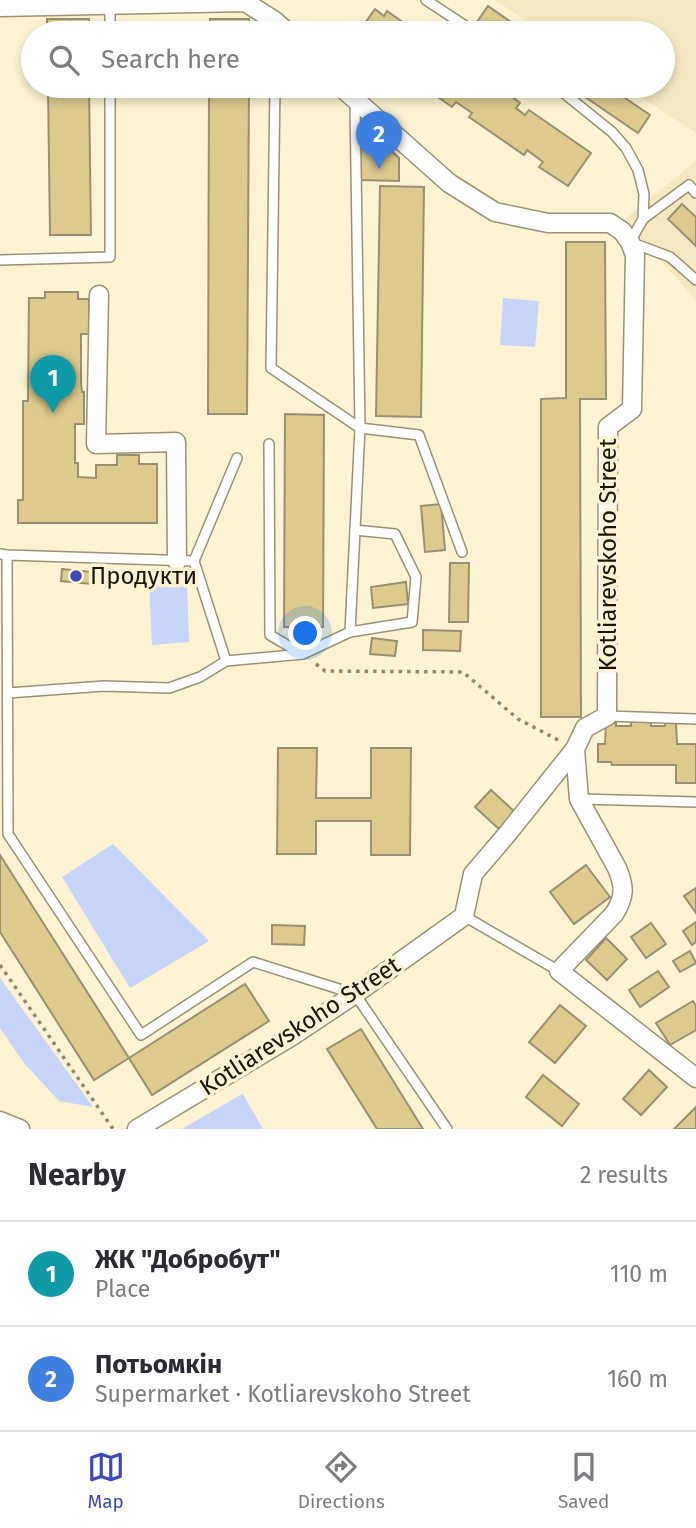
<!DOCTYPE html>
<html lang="en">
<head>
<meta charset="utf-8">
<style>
	body { margin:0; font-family:"Fira Sans",sans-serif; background:#f7f7f7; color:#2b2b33 }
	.you { position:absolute; left:306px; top:634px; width:24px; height:24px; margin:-18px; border:5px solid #fff; border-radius:50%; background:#1a73e8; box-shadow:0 0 0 10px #1a73e833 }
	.badge { display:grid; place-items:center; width:46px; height:46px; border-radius:50%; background:#3b49bd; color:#fff; font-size:23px; font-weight:700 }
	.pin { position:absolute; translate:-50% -58px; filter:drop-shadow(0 2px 4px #0008) }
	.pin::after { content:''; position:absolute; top:37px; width:24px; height:21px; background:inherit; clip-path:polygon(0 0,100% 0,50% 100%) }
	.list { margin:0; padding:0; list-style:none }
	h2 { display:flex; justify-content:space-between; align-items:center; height:91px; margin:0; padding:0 28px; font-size:30px }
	h2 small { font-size:23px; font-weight:400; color:#7c7c81 }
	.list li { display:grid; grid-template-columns:46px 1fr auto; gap:21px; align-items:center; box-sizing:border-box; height:105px; padding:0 28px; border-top:2px solid #e1e1e2 }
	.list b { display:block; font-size:26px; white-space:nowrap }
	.list p { margin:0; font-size:23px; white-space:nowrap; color:#7c7c81 }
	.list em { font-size:23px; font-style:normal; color:#7c7c81 }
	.icon { flex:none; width:38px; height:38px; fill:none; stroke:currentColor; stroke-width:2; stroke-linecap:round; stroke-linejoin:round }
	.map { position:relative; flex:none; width:696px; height:1129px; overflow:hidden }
	.search { position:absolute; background:#fff; box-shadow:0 4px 10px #0003; left:21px; right:21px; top:21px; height:77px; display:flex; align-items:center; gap:18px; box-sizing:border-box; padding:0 24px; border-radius:38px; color:#7c7c81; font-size:26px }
	.sheet { height:301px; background:#fff }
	nav { display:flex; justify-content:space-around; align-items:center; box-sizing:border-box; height:98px; border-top:2px solid #e1e1e2; background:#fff; font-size:19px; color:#7c7c81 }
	nav a { display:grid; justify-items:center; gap:4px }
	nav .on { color:#3b49bd }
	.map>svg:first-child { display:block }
	.built { fill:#f3e8c0 }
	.green { fill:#c9d4fa }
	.building { fill:#dccb8d; stroke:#989072; stroke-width:2 }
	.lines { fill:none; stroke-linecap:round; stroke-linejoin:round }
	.lane-casing { stroke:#9a9274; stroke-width:12 }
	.street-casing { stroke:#9a9274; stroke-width:21 }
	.path { stroke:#908a73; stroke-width:3.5; stroke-dasharray:3.5 5; stroke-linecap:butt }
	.lane { stroke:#fff; stroke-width:9 }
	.street { stroke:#fff; stroke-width:18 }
	.poi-dot { fill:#3b49bd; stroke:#fcf3d2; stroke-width:2.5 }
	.labels { text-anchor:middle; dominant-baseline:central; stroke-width:7; stroke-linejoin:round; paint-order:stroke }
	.street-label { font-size:24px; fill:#171408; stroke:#fcf3d2 }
	.poi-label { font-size:24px; fill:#171408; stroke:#fcf3d2; text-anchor:start }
</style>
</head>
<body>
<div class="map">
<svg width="696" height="1129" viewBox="0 0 696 1129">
	<rect width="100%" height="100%" fill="#fcf3d2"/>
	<g class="built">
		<polygon points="495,0 696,0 696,133 624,86 663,86 663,33 545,33"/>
		<polygon points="696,161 696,300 624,220"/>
	</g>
	<g class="green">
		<polygon points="503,298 539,301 535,347 500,345"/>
		<polygon points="187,584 189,642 152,645 149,586"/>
		<polygon points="113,844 209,941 130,988 62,877"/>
		<polygon points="0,978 93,1107 59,1101 24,1063 0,1028"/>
		<polygon points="243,1094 263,1129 182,1129 242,1094"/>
	</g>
	<g class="building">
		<polygon points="488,6 527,33 493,33 477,22"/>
		<polygon points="375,9 384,16 387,11 418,33 358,33"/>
		<rect x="47" y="19" width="42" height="14"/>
		<rect x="210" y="19" width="39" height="14"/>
		<polygon points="48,86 89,86 91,235 50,235"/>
		<polygon points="209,86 249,86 247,414 208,414"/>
		<polygon points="422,86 502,86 513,94 511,96 520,103 516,108 525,115 529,110 591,153 568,186 539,167 543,162 527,150 524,155 469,117 472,113 456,102 452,107"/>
		<polygon points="569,86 614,86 612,89 650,115 638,133"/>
		<polygon points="367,139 378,139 399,158 399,181 359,180 359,147 367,147"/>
		<polygon points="380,186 424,187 421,417 376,416"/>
		<polygon points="682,204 696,217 696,246 668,219"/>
		<polygon points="566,242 605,242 606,399 580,399 581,717 541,717 541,399 566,398"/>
		<polygon points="45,292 78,292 78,299 89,299 89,334 81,334 81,383 82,392 84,392 84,424 75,424 75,463 78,463 78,477 96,478 96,465 117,465 117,455 139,455 139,464 157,464 157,523 18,523 18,500 23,500 23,401 28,401 29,298 45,298"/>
		<polygon points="285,414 324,415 323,627 284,627"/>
		<polygon points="441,504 445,550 425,552 421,506"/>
		<polygon points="450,563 469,563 468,622 449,622"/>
		<polygon points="62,569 91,572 91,584 61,581"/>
		<polygon points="406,582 408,604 373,608 371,587"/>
		<polygon points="423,630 461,631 460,651 423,650"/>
		<polygon points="372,638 397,641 395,656 370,654"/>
		<polygon points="631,722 651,722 651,726 665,726 665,723 676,723 677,744 696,744 696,783 676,783 676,765 612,765 611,762 598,762 598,744 605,744 606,723 616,723 616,726 631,726"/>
		<polygon points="278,748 317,748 316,798 371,798 371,748 411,748 410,855 371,855 371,821 316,821 316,854 277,854"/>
		<polygon points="491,790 516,813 500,830 475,807"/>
		<polygon points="0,855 129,1058 94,1080 0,932"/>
		<polygon points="586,865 610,897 574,924 550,892"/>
		<polygon points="696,888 696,913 684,896"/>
		<polygon points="696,922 696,942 692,945 683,931"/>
		<polygon points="651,923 666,944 646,958 631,937"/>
		<polygon points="272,925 305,926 304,945 272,944"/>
		<polygon points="606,938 627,959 607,980 586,960"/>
		<polygon points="690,951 696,963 680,972 673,961"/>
		<polygon points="658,971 669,987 640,1007 629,990"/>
		<polygon points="245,984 269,1021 152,1095 129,1058"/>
		<polygon points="693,1001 696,1006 696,1030 670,1045 656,1023"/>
		<polygon points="560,1005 586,1026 555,1063 529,1042"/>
		<polygon points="361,1029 423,1129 377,1129 327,1049"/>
		<polygon points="649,1070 667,1087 641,1115 623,1099"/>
		<polygon points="543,1075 579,1104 562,1126 526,1097"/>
		<polygon points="696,1107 696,1129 674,1129"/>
	</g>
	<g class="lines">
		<defs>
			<g id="lane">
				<polyline points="426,0 476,33"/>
				<polyline points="110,5 110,33"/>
				<polyline points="555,86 612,132 626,148 638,170 644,194 643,219 630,242 670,257 696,280"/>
				<polyline points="355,103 360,428 419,435 462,552"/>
				<polyline points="643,219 689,185 696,193"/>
				<polyline points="0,260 110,257 110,86"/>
				<polyline points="269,444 270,635 302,654"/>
				<polyline points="0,554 7,555 194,561 237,458"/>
				<polyline points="7,555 8,834 141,1035 253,962 355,994 447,1129"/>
				<polyline points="194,561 226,661"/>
				<polyline points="350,632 412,622 416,577 395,534 355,530"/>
				<polyline points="8,693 104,686 169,688 200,677 226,661 303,654 350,632 360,428 271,368 275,86"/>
				<polyline points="607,716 696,719"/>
				<polyline points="579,799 696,802"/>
				<polyline points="464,916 559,971"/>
			</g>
			<g id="street">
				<polyline points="0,7 245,2 275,21 288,33"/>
				<path d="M340,86L449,183L495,212L548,223H610L622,231L630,242L635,255L632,409L608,427L607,716L585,728L575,749L579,799L617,868C625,887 625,897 614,914L559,971L696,1078"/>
				<polyline points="99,295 96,444 176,442 177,561"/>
				<polyline points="0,1121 20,1129"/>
				<polyline points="137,1129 292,1036 355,994 464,916 473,874 508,833 575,749"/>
			</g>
		</defs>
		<use href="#lane" class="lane-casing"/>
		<use href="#street" class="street-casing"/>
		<g class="path">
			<polyline points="316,664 325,671 463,672 518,719 560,741"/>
			<polyline points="0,965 113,1129"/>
		</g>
		<use href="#lane" class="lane"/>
		<use href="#street" class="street"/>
	</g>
	<circle class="poi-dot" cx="76" cy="576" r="7"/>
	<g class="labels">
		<g class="street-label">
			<text transform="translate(608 555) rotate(-90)">Kotliarevskoho Street</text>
			<text transform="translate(300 1026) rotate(-33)">Kotliarevskoho Street</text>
		</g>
		<g class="poi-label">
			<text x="90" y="576">Продукти</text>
		</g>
	</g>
</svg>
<div class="you"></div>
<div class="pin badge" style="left:53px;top:413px;background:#0f9aa8">1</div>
<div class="pin badge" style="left:379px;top:169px;background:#3f7fe0">2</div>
<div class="search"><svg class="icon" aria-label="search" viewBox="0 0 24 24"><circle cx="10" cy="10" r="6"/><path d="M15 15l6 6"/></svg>Search here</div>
</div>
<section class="sheet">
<h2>Nearby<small>2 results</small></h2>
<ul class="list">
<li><span class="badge" style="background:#0f9aa8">1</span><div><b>ЖК &quot;Добробут&quot;</b><p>Place</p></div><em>110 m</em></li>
<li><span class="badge" style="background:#3f7fe0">2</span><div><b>Потьомкін</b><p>Supermarket · Kotliarevskoho Street</p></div><em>160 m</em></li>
</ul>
</section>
<nav>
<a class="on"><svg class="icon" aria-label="map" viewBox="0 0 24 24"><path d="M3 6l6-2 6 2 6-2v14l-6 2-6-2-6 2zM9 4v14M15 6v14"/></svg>Map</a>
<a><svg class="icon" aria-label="directions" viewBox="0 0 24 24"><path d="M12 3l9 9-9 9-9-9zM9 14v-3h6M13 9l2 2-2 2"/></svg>Directions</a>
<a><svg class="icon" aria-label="saved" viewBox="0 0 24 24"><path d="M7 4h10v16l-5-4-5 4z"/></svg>Saved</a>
</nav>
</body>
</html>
